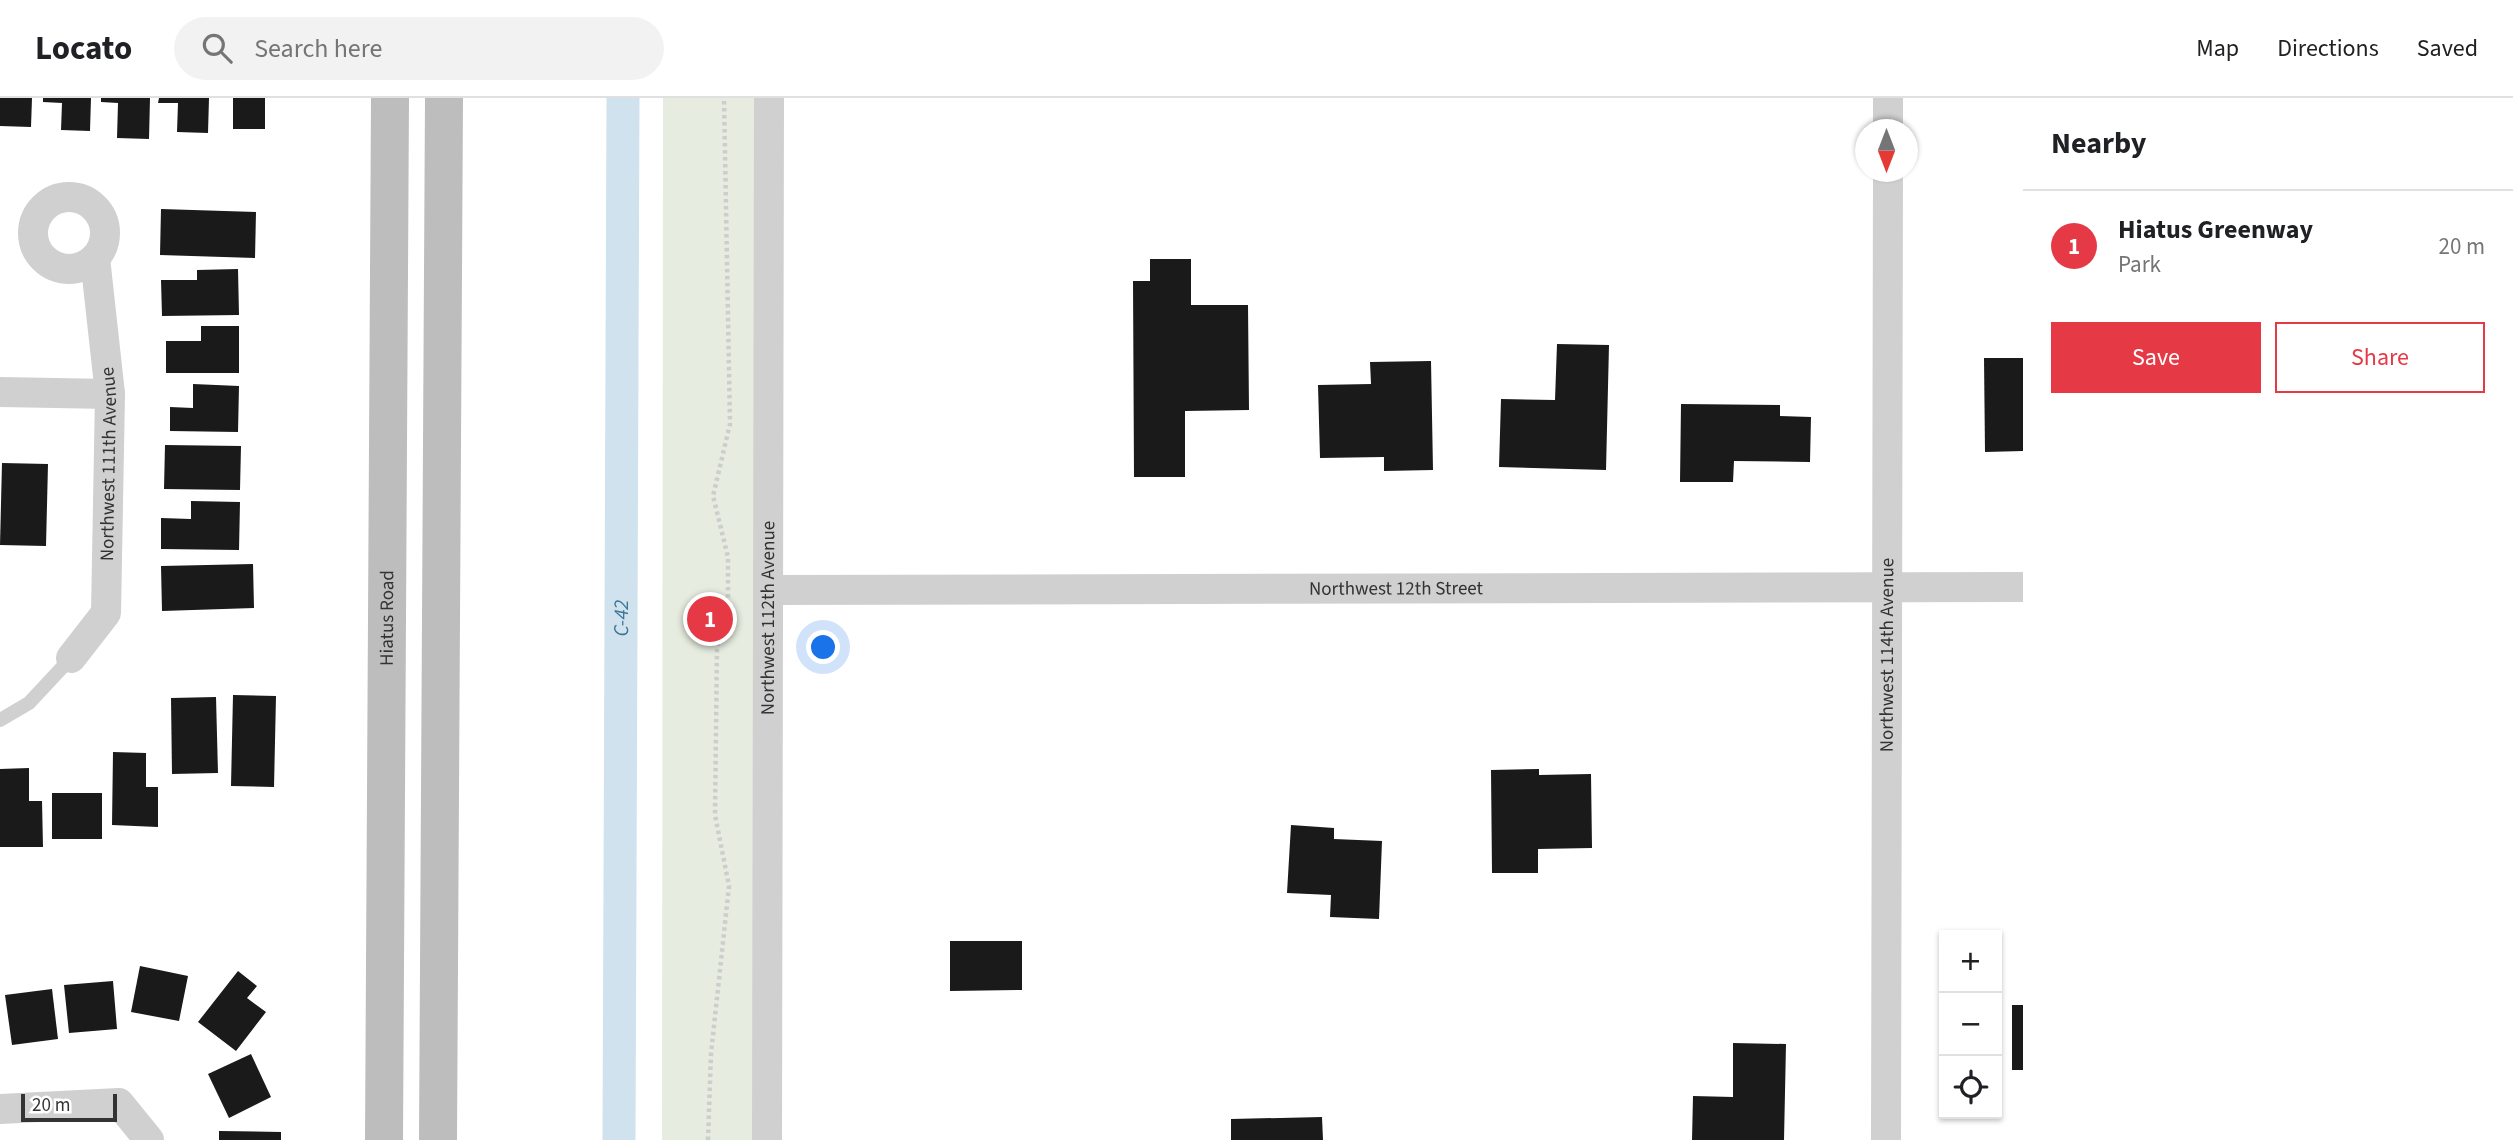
<!DOCTYPE html>
<html lang="en">
<head>
<meta charset="utf-8">
<style>
	body { margin:0; font-family:"Source Sans 3",sans-serif; background:#f2f2f2; color:#202124 }
	.controls { position:absolute; right:21px; bottom:21px; display:grid; overflow:hidden; border-radius:0px; box-shadow:0 2px 5px #0004 }
	.controls button { width:63px; height:63px; display:grid; place-items:center; padding:0; border:0; border-bottom:2px solid #e0e0e0; background:#fff; color:#202124; font:35px sans-serif }
	.compass { position:absolute; left:1855px; top:21px; width:63px; height:63px; border-radius:50%; background:#fff; box-shadow:0 2px 5px #0004; rotate:180deg }
	.scale { position:absolute; left:21px; bottom:18px; width:96px; box-sizing:border-box; padding-left:7px; border:4px solid #333; border-top:0; font-size:19px; line-height:24px; white-space:nowrap; color:#333; -webkit-text-stroke:5px #fff; paint-order:stroke }
	.you { position:absolute; left:824px; top:550px; width:24px; height:24px; margin:-18px; border:5px solid #fff; border-radius:50%; background:#1a73e8; box-shadow:0 0 0 10px #1a73e833 }
	.badge { display:grid; place-items:center; width:46px; height:46px; border-radius:50%; background:#e63946; color:#fff; font-size:23px; font-weight:700 }
	.pin { position:absolute; translate:-50% -50%; border:4px solid #fff; box-shadow:0 2px 7px #0006 }
	.list { margin:0; padding:0; list-style:none }
	h2 { display:flex; justify-content:space-between; align-items:center; height:91px; margin:0; padding:0 28px; font-size:30px }
	h2 small { font-size:23px; font-weight:400; color:#757577 }
	.list li { display:grid; grid-template-columns:46px 1fr auto; gap:21px; align-items:center; box-sizing:border-box; height:112px; padding:0 28px; border-top:2px solid #e0e0e0 }
	.list b { display:block; font-size:26px; white-space:nowrap }
	.list p { margin:0; font-size:23px; white-space:nowrap; color:#757577 }
	.list em { font-size:23px; font-style:normal; color:#757577 }
	.actions { display:flex; gap:14px; padding:21px 28px }
	.actions a { flex:1; padding:16px 0; border:2px solid #e63946; border-radius:0px; text-align:center; font-size:24px; color:#e63946 }
	.actions .main { background:#e63946; color:#fff }
	.icon { flex:none; width:38px; height:38px; fill:none; stroke:currentColor; stroke-width:2; stroke-linecap:round; stroke-linejoin:round }
	.map { position:relative; flex:none; width:2023px; height:1042px; overflow:hidden }
	header { display:flex; align-items:center; gap:42px; box-sizing:border-box; height:98px; padding:0 35px; background:#fff; border-bottom:2px solid #e0e0e0 }
	header strong { font-size:33px }
	nav { display:flex; gap:38px; margin-inline-start:auto; font-size:24px }
	.search { width:490px; height:63px; background:#f2f2f2; display:flex; align-items:center; gap:18px; box-sizing:border-box; padding:0 24px; border-radius:38px; color:#757577; font-size:26px }
	main { display:flex }
	aside { flex:1; background:#fff }
	.map>svg:first-child { display:block }
	.green { fill:#e6ecdf }
	.lines { fill:none; stroke-linecap:round; stroke-linejoin:round }
	.canal { stroke:#cfe2ee; stroke-width:33 }
	.building { fill:#1a1a1a }
	.path { stroke:#cdcdcd; stroke-width:4.5; stroke-dasharray:3.5 3.5; stroke-linecap:butt }
	.service { stroke:#d0d0d0; stroke-width:14 }
	.minor { stroke:#d0d0d0; stroke-width:30 }
	.secondary { stroke:#bdbdbd; stroke-width:38 }
	.labels { text-anchor:middle; dominant-baseline:central; stroke-width:7; stroke-linejoin:round; paint-order:stroke }
	.street-label { font-size:19px; fill:#333; stroke:#fff }
	.water-label { font-size:21px; font-style:italic; fill:#3f7597; stroke:#fff }
</style>
</head>
<body>
<header>
<strong>Locato</strong>
<div class="search"><svg class="icon" aria-label="search" viewBox="0 0 24 24"><circle cx="10" cy="10" r="6"/><path d="M15 15l6 6"/></svg>Search here</div>
<nav><a>Map</a><a>Directions</a><a>Saved</a></nav>
</header>
<main>
<div class="map">
<svg width="2023" height="1042" viewBox="0 0 2023 1042">
	<rect width="100%" height="100%" fill="#fff"/>
	<polygon class="green" points="663,0 757,0 757,1042 662,1042"/>
	<g class="lines">
		<path class="canal" id="s1" d="M619,1042L623,0"/>
	</g>
	<g class="building">
		<polygon points="0,0 32,0 31,29 0,28"/>
		<polygon points="43,0 91,0 90,33 61,32 62,5 43,4"/>
		<polygon points="101,0 150,0 149,41 117,40 118,5 101,4"/>
		<polygon points="159,0 209,0 208,35 177,34 178,5 158,5"/>
		<rect x="233" y="0" width="32" height="31"/>
		<polygon points="161,111 256,114 255,160 160,157"/>
		<polygon points="1150,161 1191,161 1191,207 1248,207 1249,312 1185,313 1185,379 1134,379 1133,183 1150,183"/>
		<polygon points="238,171 239,217 162,218 161,182 197,182 197,172"/>
		<polygon points="201,228 239,228 239,275 166,275 166,243 201,243"/>
		<polygon points="1557,246 1609,247 1606,372 1499,369 1501,301 1555,302"/>
		<polygon points="1984,260 2023,260 2023,353 1985,354"/>
		<polygon points="1431,263 1433,372 1384,373 1384,359 1320,360 1318,287 1371,286 1370,264"/>
		<polygon points="193,286 239,288 238,334 170,333 170,309 193,310"/>
		<polygon points="1681,306 1780,307 1780,318 1811,319 1810,364 1734,363 1733,384 1680,384"/>
		<polygon points="165,347 241,348 240,392 164,391"/>
		<polygon points="2,365 48,366 46,448 0,447"/>
		<polygon points="191,403 240,404 239,452 161,451 161,420 191,421"/>
		<polygon points="253,466 254,510 162,513 161,468"/>
		<polygon points="233,597 276,598 274,689 231,688"/>
		<polygon points="216,599 218,675 172,676 171,600"/>
		<polygon points="113,654 146,655 146,689 158,689 158,729 112,727"/>
		<polygon points="29,670 29,703 42,703 43,749 0,749 0,671"/>
		<polygon points="1539,671 1539,677 1591,676 1592,750 1538,751 1538,775 1492,775 1491,672"/>
		<rect x="52" y="695" width="50" height="46"/>
		<polygon points="1291,727 1334,730 1334,741 1382,743 1379,821 1330,819 1331,797 1287,795"/>
		<polygon points="950,843 1022,843 1022,892 950,893"/>
		<polygon points="140,868 188,878 179,923 131,914"/>
		<polygon points="238,873 257,888 247,900 266,914 236,953 198,924"/>
		<polygon points="113,883 117,931 69,935 64,887"/>
		<polygon points="52,891 58,941 12,947 5,897"/>
		<rect x="2012" y="907" width="11" height="65"/>
		<polygon points="1733,945 1786,946 1784,1042 1692,1042 1693,998 1733,999"/>
		<polygon points="251,956 271,999 229,1020 208,976"/>
		<polygon points="1322,1019 1323,1042 1231,1042 1231,1021"/>
		<polygon points="219,1033 281,1034 281,1042 219,1042"/>
	</g>
	<g class="lines">
		<polyline class="path" points="708,1042 711,956 729,788 715,717 717,550 728,500 728,459 713,398 730,326 724,0"/>
		<polyline class="service" points="0,622 29,605 71,560"/>
		<g class="minor">
			<polyline points="1888,32 1888,0"/>
			<circle cx="69" cy="135" r="36"/>
			<polyline points="0,294 110,296"/>
			<path id="s2" d="M768,492L2023,489"/>
			<path id="s3" d="M71,560L106,515L110,296L95,160"/>
			<polyline points="0,1011 119,1005 149,1042"/>
			<path id="s4" d="M767,1042L769,0"/>
			<path id="s5" d="M1886,1042L1888,74"/>
		</g>
		<g class="secondary">
			<path id="s6" d="M384,1042L390,0"/>
			<polyline points="438,1042 444,0"/>
		</g>
	</g>
	<g class="labels">
		<g class="street-label">
			<text stroke="none"><textPath href="#s3" startOffset="206">Northwest 111th Avenue</textPath></text>
			<text stroke="none"><textPath href="#s2" startOffset="628">Northwest 12th Street</textPath></text>
			<text stroke="none"><textPath href="#s6" startOffset="522">Hiatus Road</textPath></text>
			<text stroke="none"><textPath href="#s4" startOffset="522">Northwest 112th Avenue</textPath></text>
			<text stroke="none"><textPath href="#s5" startOffset="485">Northwest 114th Avenue</textPath></text>
		</g>
		<g class="water-label">
			<text stroke="none"><textPath href="#s1" startOffset="522">C-42</textPath></text>
		</g>
	</g>
</svg>
<div class="controls">
<button>+</button>
<button>−</button>
<button><svg class="icon" aria-label="locate" viewBox="0 0 24 24"><circle cx="12" cy="12" r="6"/><path d="M12 2v4M12 18v4M2 12h4M18 12h4"/></svg></button>
</div>
<svg class="compass" viewBox="-18 -18 36 36"><path d="M0-13l5 13h-10z" fill="#e53935"/><path d="M0 13l5-13h-10z" fill="#757577"/></svg>
<div class="scale">20 m</div>
<div class="you"></div>
<div class="pin badge" style="left:710px;top:521px">1</div>
</div>
<aside>
<h2>Nearby<small></small></h2>
<ul class="list">
<li><span class="badge">1</span><div><b>Hiatus Greenway</b><p>Park</p></div><em>20 m</em></li>
</ul>
<div class="actions"><a class="main">Save</a><a>Share</a></div>
</aside>
</main>
</body>
</html>
